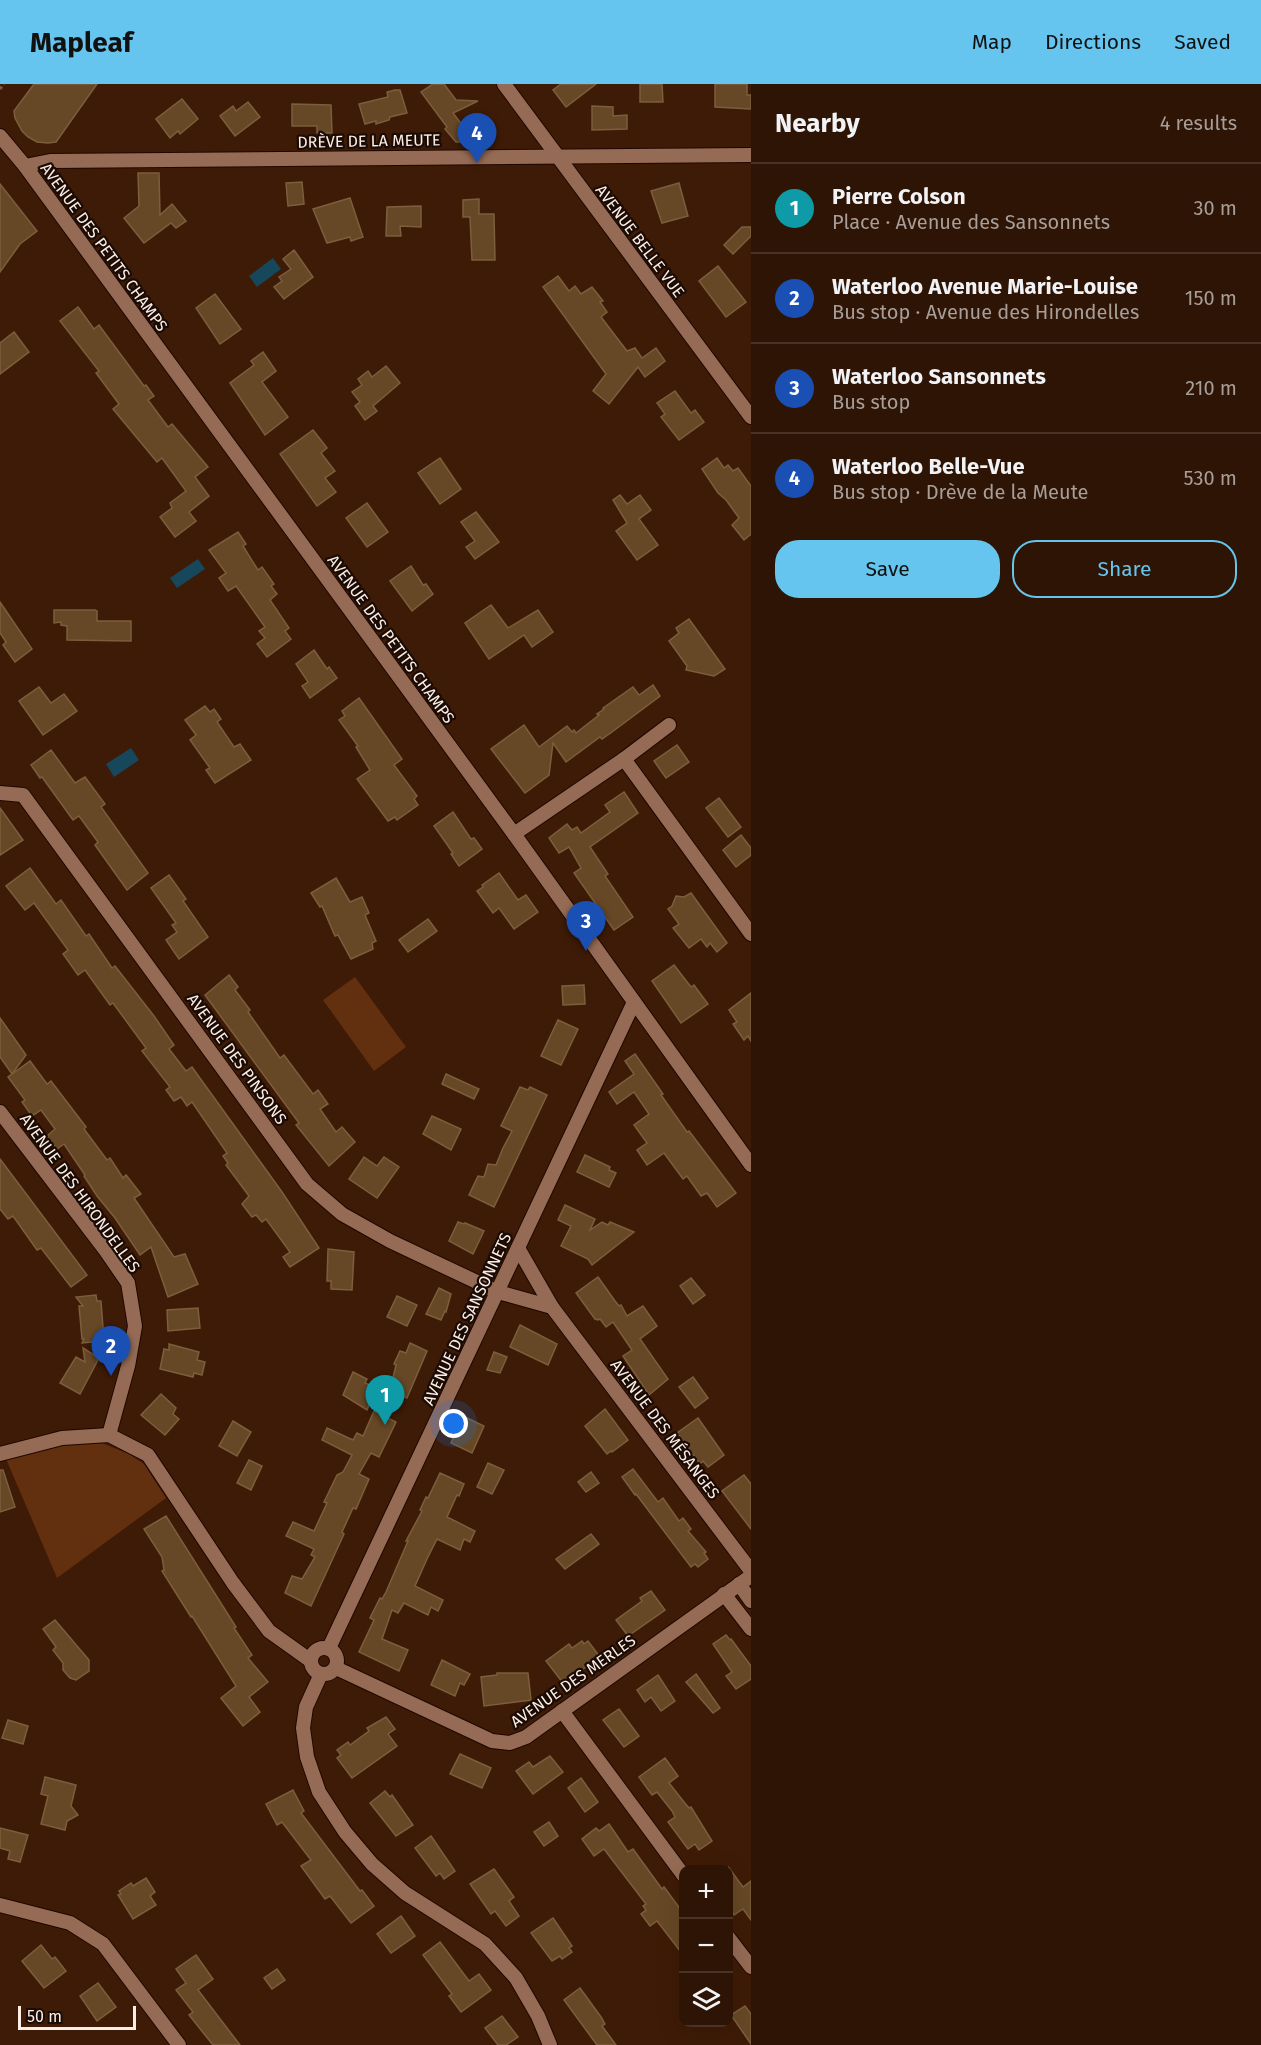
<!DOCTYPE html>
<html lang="en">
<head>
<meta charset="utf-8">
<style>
	body { margin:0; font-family:"Fira Sans",sans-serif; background:#3a2113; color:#f1f3f6 }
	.controls { position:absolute; right:18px; bottom:18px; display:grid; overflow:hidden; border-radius:12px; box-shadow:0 6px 24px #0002 }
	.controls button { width:54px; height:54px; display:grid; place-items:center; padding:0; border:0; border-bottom:2px solid #493326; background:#2e1404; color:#f1f3f6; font:30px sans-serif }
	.scale { position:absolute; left:18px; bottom:15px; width:118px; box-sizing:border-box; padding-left:6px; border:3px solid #fceee6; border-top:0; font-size:16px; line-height:21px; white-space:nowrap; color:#fceee6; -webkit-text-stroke:4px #1a0b04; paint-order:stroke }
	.you { position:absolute; left:454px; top:1340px; width:21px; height:21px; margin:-15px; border:4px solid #fff; border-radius:50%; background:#1a73e8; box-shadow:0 0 0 9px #1a73e833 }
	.badge { display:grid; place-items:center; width:39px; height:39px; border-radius:50%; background:#65c5ee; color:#fff; font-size:20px; font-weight:700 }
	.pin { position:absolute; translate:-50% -50px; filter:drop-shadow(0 2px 3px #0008) }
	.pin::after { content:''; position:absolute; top:32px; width:21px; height:18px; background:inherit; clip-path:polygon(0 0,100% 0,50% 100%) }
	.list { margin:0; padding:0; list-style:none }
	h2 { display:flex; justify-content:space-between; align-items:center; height:78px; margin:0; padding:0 24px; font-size:26px }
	h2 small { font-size:20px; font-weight:400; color:#a79e9a }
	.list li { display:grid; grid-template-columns:39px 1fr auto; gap:18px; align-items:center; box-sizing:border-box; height:90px; padding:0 24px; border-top:2px solid #493326 }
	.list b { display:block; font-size:22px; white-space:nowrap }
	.list p { margin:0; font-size:20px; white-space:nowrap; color:#a79e9a }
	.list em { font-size:20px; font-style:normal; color:#a79e9a }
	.actions { display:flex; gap:12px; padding:18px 24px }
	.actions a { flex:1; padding:14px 0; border:2px solid #65c5ee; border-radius:24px; text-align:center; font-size:21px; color:#65c5ee }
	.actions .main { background:#65c5ee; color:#111 }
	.icon { flex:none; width:33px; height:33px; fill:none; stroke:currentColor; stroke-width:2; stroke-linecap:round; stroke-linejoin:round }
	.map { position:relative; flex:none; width:751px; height:1961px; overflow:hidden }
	header { display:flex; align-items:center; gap:36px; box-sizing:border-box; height:84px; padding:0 30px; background:#65c5ee; color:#111 }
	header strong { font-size:28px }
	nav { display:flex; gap:33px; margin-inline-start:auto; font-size:21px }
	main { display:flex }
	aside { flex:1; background:#2e1404 }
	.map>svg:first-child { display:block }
	.green { fill:#622f0f }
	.water { fill:#16475a }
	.building { fill:#664826; stroke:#7d5e3c; stroke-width:1.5 }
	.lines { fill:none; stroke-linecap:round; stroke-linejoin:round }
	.street-casing { stroke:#200700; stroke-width:16 }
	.path { stroke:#775b49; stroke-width:3; stroke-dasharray:3 3; stroke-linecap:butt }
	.street { stroke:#956b55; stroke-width:14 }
	.labels { text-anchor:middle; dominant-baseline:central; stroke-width:4.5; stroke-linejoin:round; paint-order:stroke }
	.street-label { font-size:16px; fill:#fceee6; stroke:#1a0b04 }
</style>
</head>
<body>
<header>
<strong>Mapleaf</strong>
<nav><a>Map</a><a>Directions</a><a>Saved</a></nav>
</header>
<main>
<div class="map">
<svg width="751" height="1961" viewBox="0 0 751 1961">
	<rect width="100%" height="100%" fill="#3e1b06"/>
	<g class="green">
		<polygon points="355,893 406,963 374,987 323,916"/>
		<polygon points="65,1359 102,1359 129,1370 144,1380 166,1414 57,1494 6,1375"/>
	</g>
	<g class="water">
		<polygon points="273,174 281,185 257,203 249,192"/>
		<polygon points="198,475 205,485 177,504 170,494"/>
		<polygon points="131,664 139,676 114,693 106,680"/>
	</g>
	<g class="building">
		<polygon points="34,0 97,0 56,58 48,59 37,58 28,53 22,47 15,34 14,27"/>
		<polygon points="433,0 444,0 456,16 478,17 453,29 475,58 456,58 445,45 447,43 421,8"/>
		<polygon points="561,0 596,0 566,23 553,6"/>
		<polygon points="640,0 662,0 663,18 640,18"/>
		<polygon points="715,0 747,0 747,11 751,11 751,25 715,23"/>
		<polygon points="395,6 400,6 407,29 390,33 389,36 376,40 376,37 365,40 359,20 388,13 387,8"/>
		<polygon points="182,15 198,35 180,50 178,47 170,54 156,35"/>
		<polygon points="248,18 260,33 235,52 220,32 233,22 236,27"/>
		<polygon points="292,20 331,21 332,49 317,49 317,42 292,42"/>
		<polygon points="592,22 613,23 613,32 627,31 627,45 592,46"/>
		<polygon points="138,89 159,89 160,131 172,120 186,137 176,144 171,139 144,159 124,134 139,122"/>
		<polygon points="302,98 304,120 288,122 286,99"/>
		<polygon points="679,99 688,132 662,139 651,107"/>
		<polygon points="0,100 37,147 20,160 0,188"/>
		<polygon points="350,114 363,153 351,157 350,153 327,159 313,125"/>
		<polygon points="479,115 479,130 494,130 495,176 472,176 470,133 463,133 463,116"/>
		<polygon points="421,122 421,143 400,142 401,152 386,152 387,123"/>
		<polygon points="742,143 751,143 751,152 733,170 724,161"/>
		<polygon points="294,166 313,193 284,215 274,203 282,197 279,193 291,185 283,175"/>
		<polygon points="718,182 746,218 726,233 699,197"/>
		<polygon points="558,192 569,207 575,202 581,210 592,203 603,217 600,218 607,228 601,233 627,267 635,264 642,274 656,264 665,277 645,293 638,283 609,320 593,307 606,290 543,203"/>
		<polygon points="215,210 241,245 220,260 196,224"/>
		<polygon points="78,223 94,245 99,241 144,302 146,301 154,312 148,316 168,343 172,340 208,383 195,393 209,412 189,428 196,437 175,453 160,433 172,424 170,419 186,407 162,374 157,378 113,325 119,320 96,289 99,287 60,237"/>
		<polygon points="14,248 29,268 0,290 0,259"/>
		<polygon points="263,268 276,287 262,298 288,333 265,351 230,299 254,281 251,277"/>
		<polygon points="386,282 400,299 373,322 377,327 365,336 355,322 360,318 352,308 362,301 358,295 368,287 372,293"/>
		<polygon points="675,307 691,329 695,326 704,338 679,356 661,333 665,330 657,319"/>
		<polygon points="313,346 327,364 321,369 335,387 325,394 336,408 317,422 280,370"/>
		<polygon points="440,374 461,405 440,420 418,389"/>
		<polygon points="717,374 724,384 728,381 733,387 738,384 751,402 751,450 744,456 732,441 739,434 726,416 718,409 702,385"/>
		<polygon points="620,411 627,420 640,411 651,426 639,435 658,461 637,476 616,447 627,439 613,416"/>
		<polygon points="367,419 388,448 367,463 346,434"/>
		<polygon points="476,428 499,458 475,475 466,463 475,457 461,438"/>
		<polygon points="238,448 246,460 243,462 258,486 262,483 274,500 271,502 277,510 270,516 289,544 285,547 291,555 267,573 257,560 265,554 259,547 265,543 236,502 228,507 219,494 226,489 209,466"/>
		<polygon points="411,482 423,501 426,500 433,510 412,527 390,497"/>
		<polygon points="0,518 32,565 15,578 3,561 6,558 0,549"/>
		<polygon points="491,521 508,544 538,526 553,548 532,563 524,551 489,575 465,539"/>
		<polygon points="54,526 95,526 97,527 97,537 131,537 131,557 67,556 67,542 61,541 61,538 54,539"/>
		<polygon points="689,535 725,585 714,592 686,586 687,582 669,557 679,549 676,544"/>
		<polygon points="314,566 327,585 329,583 337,594 310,614 302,602 308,598 296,580"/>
		<polygon points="653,601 660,612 612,648 602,655 600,653 566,678 553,659 549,691 525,709 491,665 524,641 539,663 567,642 572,648 574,646 576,649 599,631 597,630 604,625 603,624 633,603 639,611"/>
		<polygon points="39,603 51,619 64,610 77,627 43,651 19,617"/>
		<polygon points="359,614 402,675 394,681 417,712 414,715 418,721 397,736 395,733 388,737 357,695 370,686 356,663 358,662 339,636 345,632 342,627"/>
		<polygon points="205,622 210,628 214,625 221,635 217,638 234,663 240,660 251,676 215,699 206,686 210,684 190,656 196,651 185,636"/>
		<polygon points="677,661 689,678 666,694 654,677"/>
		<polygon points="51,666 75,699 85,693 105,720 101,723 148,789 127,806 95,761 98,758 79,732 73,736 42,693 40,694 31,681"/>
		<polygon points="624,708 638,729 590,763 608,790 605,792 633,833 614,846 574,789 581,784 569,763 559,769 549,754 567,740 572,746 577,743 581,749 610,728 605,721"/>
		<polygon points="719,714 741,743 728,753 706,724"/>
		<polygon points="0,724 23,756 0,771"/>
		<polygon points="453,728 471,755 474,754 482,765 459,782 451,770 453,769 434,742"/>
		<polygon points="741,751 751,764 751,771 736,783 723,766"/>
		<polygon points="30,784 56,820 61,816 86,852 89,850 112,884 115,882 154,932 174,961 169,965 186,987 192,983 282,1108 319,1164 290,1183 283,1173 290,1168 266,1135 262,1138 256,1131 252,1133 242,1120 249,1112 226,1081 228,1079 223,1072 227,1069 192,1018 187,1022 181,1013 174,1017 166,1006 170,1003 142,967 146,964 113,919 110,921 85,886 78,891 63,870 68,866 34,819 25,826 6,802"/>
		<polygon points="499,789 518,816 526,811 538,828 514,845 499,824 493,829 477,807 483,803 482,801"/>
		<polygon points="169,791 186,815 183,817 208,853 179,875 166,856 177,848 172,841 176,839 151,804"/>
		<polygon points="336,794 350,818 362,813 369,829 365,831 376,857 372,859 373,865 351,875 338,851 335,852 322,822 320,823 311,809"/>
		<polygon points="691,809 727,859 717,868 710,859 707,863 701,855 689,864 673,844 679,840 668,825 672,822 676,812 684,813"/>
		<polygon points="428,835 437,847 408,868 399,856"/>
		<polygon points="674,881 691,903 694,901 708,920 681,939 652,897"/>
		<polygon points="229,891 238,903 235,906 250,926 248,928 280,974 284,971 313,1010 318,1006 328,1020 320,1025 336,1048 342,1043 355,1058 329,1082 296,1041 299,1039 205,911"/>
		<polygon points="584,901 585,920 563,921 562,902"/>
		<polygon points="751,909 751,957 748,952 744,956 733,940 737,938 729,926"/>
		<polygon points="0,934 26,971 12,990 0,973"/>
		<polygon points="558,936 578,945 561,981 541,972"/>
		<polygon points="635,970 663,1010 661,1011 687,1048 689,1047 736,1109 717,1123 707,1109 701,1112 687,1092 683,1095 664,1069 647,1081 637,1066 647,1059 634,1041 649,1030 634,1008 617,1020 609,1008 634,990 625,977"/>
		<polygon points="30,977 47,1000 51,997 86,1043 84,1045 107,1076 110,1074 123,1094 126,1091 141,1110 134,1114 174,1173 185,1170 198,1200 168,1213 151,1163 140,1171 115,1134 97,1112 84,1092 85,1091 64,1060 57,1065 47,1052 55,1045 41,1026 32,1032 22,1018 25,1016 8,993"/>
		<polygon points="446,990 479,1005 474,1015 442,1000"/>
		<polygon points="520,1003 528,1006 530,1003 547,1011 494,1123 469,1111 478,1092 484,1093 488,1080 496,1081 503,1064 512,1047 501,1042"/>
		<polygon points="432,1032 461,1045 451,1066 423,1050"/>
		<polygon points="585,1071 610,1083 609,1086 616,1089 609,1103 577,1088"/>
		<polygon points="364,1073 377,1082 384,1073 399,1083 377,1114 349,1095"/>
		<polygon points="0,1075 87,1191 71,1203 41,1164 37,1166 13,1132 8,1135 0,1125"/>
		<polygon points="565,1121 595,1135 590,1146 602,1138 608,1141 610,1138 634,1148 592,1181 588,1175 561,1162 571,1142 558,1136"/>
		<polygon points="458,1138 464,1140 465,1139 484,1147 473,1170 449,1157"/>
		<polygon points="328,1165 354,1168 352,1206 331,1205 331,1197 327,1197"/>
		<polygon points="598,1193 615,1217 619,1222 621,1221 627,1232 643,1222 657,1242 640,1255 668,1295 649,1311 623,1272 632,1266 613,1238 606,1243 600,1235 598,1236 595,1235 576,1209"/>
		<polygon points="691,1194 705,1211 693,1220 680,1202"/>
		<polygon points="439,1204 451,1210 446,1228 445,1227 441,1236 426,1230"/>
		<polygon points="96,1211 97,1217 101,1217 104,1257 82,1259 84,1255 82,1255 79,1222 83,1222 76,1213"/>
		<polygon points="397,1212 417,1221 407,1242 387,1233"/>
		<polygon points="198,1224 200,1244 168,1247 167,1226"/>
		<polygon points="520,1241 557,1260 548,1281 510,1263"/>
		<polygon points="410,1259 427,1267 407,1314 390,1306 396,1281 394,1280 400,1267 406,1269"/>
		<polygon points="169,1260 199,1268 197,1276 205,1278 202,1291 194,1289 193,1293 160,1285 164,1265 169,1266"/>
		<polygon points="83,1264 99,1274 80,1310 60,1299 76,1273 85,1278"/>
		<polygon points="494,1268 507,1273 500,1289 487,1286"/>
		<polygon points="353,1288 367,1295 365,1299 377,1304 367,1326 343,1311"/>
		<polygon points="693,1293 708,1314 695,1324 679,1303"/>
		<polygon points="161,1310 176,1324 173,1330 179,1335 165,1351 141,1331"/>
		<polygon points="605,1325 628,1356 612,1368 611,1367 607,1370 585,1342"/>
		<polygon points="374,1327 396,1338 379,1373 371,1369 359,1390 369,1395 356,1425 353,1424 342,1448 344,1450 311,1522 285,1509 292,1492 302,1495 315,1473 311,1471 314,1465 286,1452 293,1438 314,1447 327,1419 324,1418 337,1391 343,1388 352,1371 322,1356 327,1344 353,1356 357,1349 363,1352"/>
		<polygon points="463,1332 484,1342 472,1369 451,1359"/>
		<polygon points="698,1334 724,1371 708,1383 703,1377 700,1380 677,1349"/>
		<polygon points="233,1337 251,1348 237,1372 219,1362"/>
		<polygon points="249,1376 262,1382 251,1406 237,1399"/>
		<polygon points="488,1379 504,1386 492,1410 477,1403"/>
		<polygon points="633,1385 658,1418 663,1414 679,1437 683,1434 691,1445 688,1447 706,1468 704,1469 708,1475 698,1483 695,1480 691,1483 636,1410 635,1411 622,1393"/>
		<polygon points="0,1386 3,1386 15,1423 0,1428"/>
		<polygon points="591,1388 599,1399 586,1408 578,1398"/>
		<polygon points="440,1389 464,1400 459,1412 457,1411 447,1433 475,1447 470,1458 464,1455 460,1466 437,1455 427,1475 415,1502 443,1516 438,1527 431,1523 428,1531 404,1519 398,1529 392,1526 382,1555 408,1566 399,1587 359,1568 374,1536 370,1534 380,1514 382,1515 386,1508 408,1457 406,1457 422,1427 420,1426 426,1413 428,1414"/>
		<polygon points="744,1391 751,1400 751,1445 722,1407"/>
		<polygon points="166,1432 236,1543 234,1544 252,1571 248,1574 268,1598 249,1613 260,1628 243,1642 221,1614 236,1602 192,1532 191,1533 162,1487 164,1486 162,1473 144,1445"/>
		<polygon points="591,1450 599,1460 565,1485 556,1475"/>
		<polygon points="651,1507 665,1526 628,1552 616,1536 642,1517 640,1514"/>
		<polygon points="55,1536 89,1576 89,1587 76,1596 70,1594 63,1586 63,1579 53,1566 56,1563 43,1545"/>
		<polygon points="726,1551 730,1556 731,1555 751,1582 751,1595 736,1605 726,1592 732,1588 713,1560"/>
		<polygon points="582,1557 584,1560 588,1557 600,1573 563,1599 546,1577 569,1560 572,1564"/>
		<polygon points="442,1576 470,1590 464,1601 460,1599 455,1612 431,1601"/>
		<polygon points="497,1589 528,1589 531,1616 484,1622 481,1593 497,1591"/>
		<polygon points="696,1590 720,1624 713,1629 686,1598"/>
		<polygon points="658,1591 675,1617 661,1627 651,1613 645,1618 637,1606"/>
		<polygon points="619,1625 639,1652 624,1663 603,1636"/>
		<polygon points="386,1633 395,1645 388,1650 397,1662 352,1694 337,1674 341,1671 337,1666 348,1658 350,1661 369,1647 367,1644"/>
		<polygon points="8,1636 28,1642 23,1660 2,1654"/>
		<polygon points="460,1670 491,1684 482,1704 450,1690"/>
		<polygon points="550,1672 563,1688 533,1710 516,1687 529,1678 533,1683"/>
		<polygon points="665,1674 678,1692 669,1699 684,1718 689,1724 691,1723 712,1757 699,1766 695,1760 688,1765 668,1738 675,1733 672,1727 657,1708 652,1711 639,1693"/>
		<polygon points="45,1693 76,1701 71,1722 78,1731 67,1737 65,1746 41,1740 48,1712 41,1710"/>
		<polygon points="581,1694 598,1718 585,1728 568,1704"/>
		<polygon points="293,1706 304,1727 301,1729 360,1807 362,1806 374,1822 351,1839 330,1812 325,1815 301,1782 311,1776 282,1738 277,1741 266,1720"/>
		<polygon points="385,1707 390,1713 392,1711 413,1741 396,1752 370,1719"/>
		<polygon points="549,1738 558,1752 544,1762 534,1748"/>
		<polygon points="609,1740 628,1768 633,1765 662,1805 664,1803 684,1830 684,1872 657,1837 650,1842 641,1830 646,1826 643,1822 646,1820 604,1765 594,1772 582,1755 596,1744 599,1747"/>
		<polygon points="0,1744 28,1751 20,1778 8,1775 10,1767 0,1764"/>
		<polygon points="431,1752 455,1787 444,1795 440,1789 436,1792 415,1764"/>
		<polygon points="729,1784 743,1803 751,1797 751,1836 743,1825 734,1831 729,1823"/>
		<polygon points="494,1785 514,1813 509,1817 519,1832 506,1842 495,1827 491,1830 470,1800"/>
		<polygon points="146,1794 155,1808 150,1812 156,1821 133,1835 118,1811 121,1810 119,1807 131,1799 133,1802"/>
		<polygon points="401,1832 415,1852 391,1869 377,1850"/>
		<polygon points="553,1834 572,1862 569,1864 572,1868 562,1875 560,1872 552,1877 531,1849"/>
		<polygon points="440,1858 469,1897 479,1890 491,1906 461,1928 449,1912 452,1910 423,1871"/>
		<polygon points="41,1861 52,1875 55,1873 66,1887 44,1904 22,1877"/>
		<polygon points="196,1871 213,1895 198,1906 240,1961 213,1961 189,1931 193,1928 176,1906 186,1899 176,1885"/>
		<polygon points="277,1885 285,1896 272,1905 264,1894"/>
		<polygon points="98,1899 116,1923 97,1937 80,1912"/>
		<polygon points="580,1904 601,1933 605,1940 602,1942 616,1961 597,1961 564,1916"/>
		<polygon points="745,1922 751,1930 751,1960 731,1931"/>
		<polygon points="502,1932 518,1953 506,1961 498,1961 485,1944"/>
	</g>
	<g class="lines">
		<defs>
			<g id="street">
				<polyline points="504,0 751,333"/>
				<polyline points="0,52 25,82 514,750 751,1081"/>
				<polyline points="25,82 50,77 751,71"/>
				<polyline points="624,675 751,850"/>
				<polyline points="0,709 23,711 307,1100 342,1130 390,1157 498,1208 552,1223"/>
				<polyline points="514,750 624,675 669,641"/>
				<polyline points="0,1028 106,1167 128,1199 135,1242 128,1282 109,1351"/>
				<polyline points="518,1164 552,1223 751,1487"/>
				<polyline points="0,1370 62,1354 109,1351 148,1371 233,1499 269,1547 311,1577"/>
				<polyline points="739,1500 751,1517"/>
				<polyline points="724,1510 751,1545"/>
				<circle cx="324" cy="1577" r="13"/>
				<polyline points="329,1564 634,918"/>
				<polyline points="336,1584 492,1657 510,1659 526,1653 751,1492"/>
				<polyline points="321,1590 306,1623 303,1644 307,1673 319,1708 345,1748 372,1780 405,1809 485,1860 516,1894 538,1932 550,1961"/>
				<polyline points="562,1627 684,1792"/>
				<polyline points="0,1821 70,1839 103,1860 179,1961"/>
				<polyline points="728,1853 751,1883"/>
			</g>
		</defs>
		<use href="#street" class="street-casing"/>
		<polyline class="path" points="0,5 4,0"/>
		<use href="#street" class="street"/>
	</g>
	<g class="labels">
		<g class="street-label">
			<text transform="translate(369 57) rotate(-1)">DRÈVE DE LA MEUTE</text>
			<text transform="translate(640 157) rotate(53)">AVENUE BELLE VUE</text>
			<text transform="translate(104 163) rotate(54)">AVENUE DES PETITS CHAMPS</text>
			<text transform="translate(391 555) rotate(54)">AVENUE DES PETITS CHAMPS</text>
			<text transform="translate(237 975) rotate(54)">AVENUE DES PINSONS</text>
			<text transform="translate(80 1109) rotate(54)">AVENUE DES HIRONDELLES</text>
			<text transform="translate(467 1235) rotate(-65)">AVENUE DES SANSONNETS</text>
			<text transform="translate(665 1345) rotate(53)">AVENUE DES MÉSANGES</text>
			<text transform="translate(573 1597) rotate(-35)">AVENUE DES MERLES</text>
		</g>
	</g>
</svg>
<div class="controls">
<button>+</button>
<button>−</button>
<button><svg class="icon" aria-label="layers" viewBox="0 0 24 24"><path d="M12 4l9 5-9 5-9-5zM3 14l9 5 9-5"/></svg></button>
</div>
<div class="scale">50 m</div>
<div class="you"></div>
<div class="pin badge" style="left:385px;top:1341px;background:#0f9aa8">1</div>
<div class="pin badge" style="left:111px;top:1292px;background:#1a4fb4">2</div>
<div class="pin badge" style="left:586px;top:867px;background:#1a4fb4">3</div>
<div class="pin badge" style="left:477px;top:79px;background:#1a4fb4">4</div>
</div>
<aside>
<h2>Nearby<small>4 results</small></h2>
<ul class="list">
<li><span class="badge" style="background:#0f9aa8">1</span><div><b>Pierre Colson</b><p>Place · Avenue des Sansonnets</p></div><em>30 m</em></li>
<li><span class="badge" style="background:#1a4fb4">2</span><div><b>Waterloo Avenue Marie-Louise</b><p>Bus stop · Avenue des Hirondelles</p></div><em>150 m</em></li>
<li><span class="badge" style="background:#1a4fb4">3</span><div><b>Waterloo Sansonnets</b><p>Bus stop</p></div><em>210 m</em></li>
<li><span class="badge" style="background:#1a4fb4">4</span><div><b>Waterloo Belle-Vue</b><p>Bus stop · Drève de la Meute</p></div><em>530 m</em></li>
</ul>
<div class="actions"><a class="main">Save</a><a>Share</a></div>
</aside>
</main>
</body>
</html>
